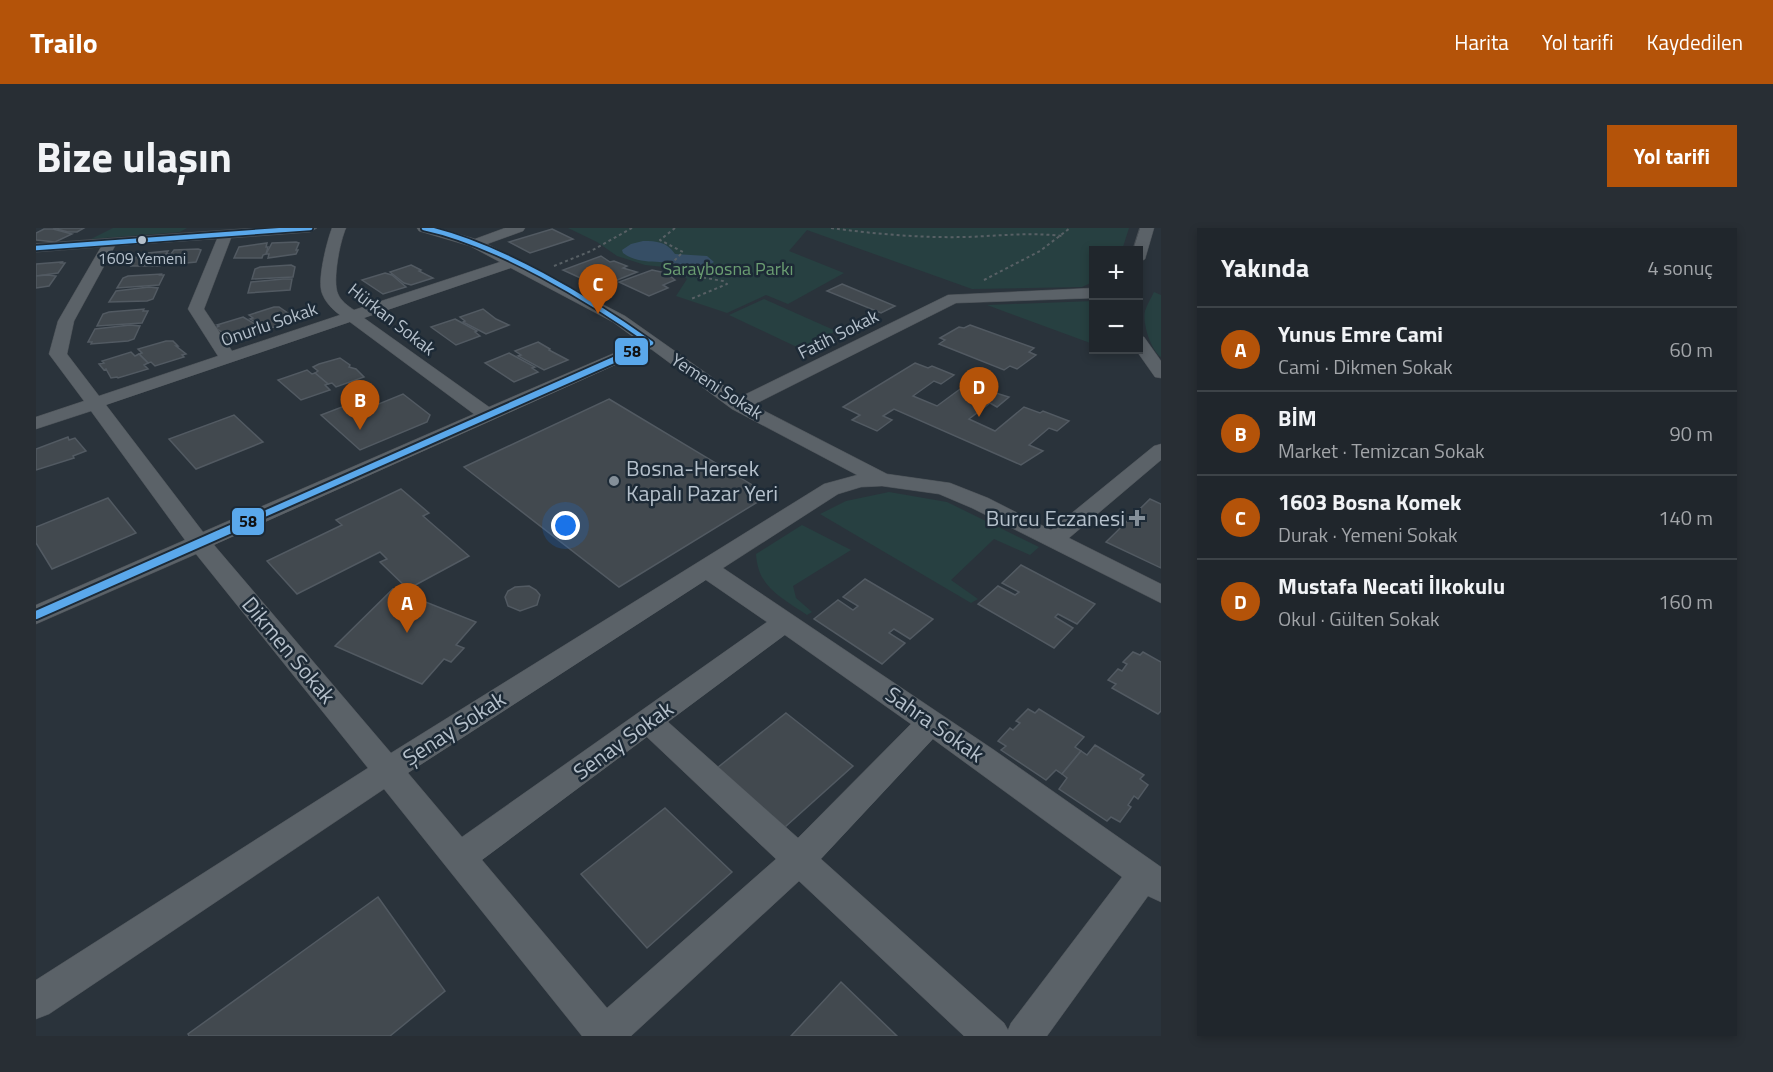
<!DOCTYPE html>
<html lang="tr">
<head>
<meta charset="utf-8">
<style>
	body { margin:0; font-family:"Titillium Web",sans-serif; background:#282e34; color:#f1f3f6 }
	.controls { position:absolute; right:18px; top:18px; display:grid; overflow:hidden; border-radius:0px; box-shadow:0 3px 9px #0003 }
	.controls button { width:54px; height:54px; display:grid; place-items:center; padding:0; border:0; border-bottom:2px solid #3d4348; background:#20262c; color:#f1f3f6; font:30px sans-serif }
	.you { position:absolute; left:530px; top:298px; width:21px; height:21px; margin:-15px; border:4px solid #fff; border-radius:50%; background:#1a73e8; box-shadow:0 0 0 9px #1a73e833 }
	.badge { display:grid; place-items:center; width:39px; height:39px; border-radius:50%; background:#b45309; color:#fff; font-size:20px; font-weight:700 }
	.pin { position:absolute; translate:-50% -50px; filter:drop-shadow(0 2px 3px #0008) }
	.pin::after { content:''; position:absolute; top:32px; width:21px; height:18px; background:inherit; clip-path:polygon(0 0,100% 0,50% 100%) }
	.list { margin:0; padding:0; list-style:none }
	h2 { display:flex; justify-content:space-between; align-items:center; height:78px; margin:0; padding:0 24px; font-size:26px }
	h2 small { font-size:20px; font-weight:400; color:#a2a5a9 }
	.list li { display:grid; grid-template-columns:39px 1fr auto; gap:18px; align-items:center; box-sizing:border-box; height:84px; padding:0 24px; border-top:2px solid #3d4348 }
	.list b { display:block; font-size:22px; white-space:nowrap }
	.list p { margin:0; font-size:20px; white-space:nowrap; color:#a2a5a9 }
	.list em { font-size:20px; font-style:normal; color:#a2a5a9 }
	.map { position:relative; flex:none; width:1125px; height:808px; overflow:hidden; border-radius:0px }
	header { display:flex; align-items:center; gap:36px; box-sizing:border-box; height:84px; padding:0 30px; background:#b45309; color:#fff }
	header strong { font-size:28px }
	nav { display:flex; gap:33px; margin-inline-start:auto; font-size:21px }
	.intro { display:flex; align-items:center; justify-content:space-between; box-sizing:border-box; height:144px; padding:0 36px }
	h1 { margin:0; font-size:42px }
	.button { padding:15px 27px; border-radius:0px; background:#b45309; color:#fff; font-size:21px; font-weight:700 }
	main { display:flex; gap:36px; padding:0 36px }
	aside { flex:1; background:#20262c; border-radius:0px; box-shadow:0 3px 9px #0003 }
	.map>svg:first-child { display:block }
	.green { fill:#274041 }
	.water { fill:#364e65 }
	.building { fill:#42494f; stroke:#525a62; stroke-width:1.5 }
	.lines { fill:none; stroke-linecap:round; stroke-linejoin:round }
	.minor-casing { stroke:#494f55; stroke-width:1 }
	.path { stroke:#586065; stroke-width:2; stroke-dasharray:3 3; stroke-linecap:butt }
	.minor { fill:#5b6268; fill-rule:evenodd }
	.bus-1-far2-casing { stroke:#1d2a36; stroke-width:8 }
	.bus-1-far1-casing { stroke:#1d2a36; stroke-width:10 }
	.bus-1-casing { stroke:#1d2a36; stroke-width:12 }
	.bus-1-far2 { stroke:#5aa8eb; stroke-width:4.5 }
	.bus-1-far1 { stroke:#5aa8eb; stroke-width:6 }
	.bus-1 { stroke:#5aa8eb; stroke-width:8 }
	.bus-dot { fill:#b5c0cb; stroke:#1d2a36; stroke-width:2 }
	.poi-dot { fill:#848f99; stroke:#1d2a36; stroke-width:2 }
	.labels { text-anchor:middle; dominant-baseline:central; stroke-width:5; stroke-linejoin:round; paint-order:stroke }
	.far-bus-label { font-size:16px; fill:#b5c0cb; stroke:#1d2a36 }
	.far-park-label { font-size:18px; fill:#6b9e72; stroke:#1d2a36 }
	.far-street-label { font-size:18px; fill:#b5c0cb; stroke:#1d2a36 }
	.poi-label { font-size:22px; fill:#b5c0cb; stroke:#1d2a36; text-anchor:start }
	.street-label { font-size:22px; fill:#b5c0cb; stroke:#1d2a36 }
	.line-badge { stroke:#1d2a36; stroke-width:2 }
	.pale-badge-label { font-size:16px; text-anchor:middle; font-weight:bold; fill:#111 }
</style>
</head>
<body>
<header>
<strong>Trailo</strong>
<nav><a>Harita</a><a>Yol tarifi</a><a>Kaydedilen</a></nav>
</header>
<div class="intro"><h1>Bize ulaşın</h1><a class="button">Yol tarifi</a></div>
<main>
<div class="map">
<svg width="1125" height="808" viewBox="0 0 1125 808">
	<rect width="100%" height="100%" fill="#2a333b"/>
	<g class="green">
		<polygon points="77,0 151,0 144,4 55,11"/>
		<polygon points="532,0 1093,0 1086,22 1058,22 1057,54 1046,59 936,61 771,2 753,23 808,45 752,76 730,67 691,85 640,68 651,51 637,40 609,37 581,28 561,14"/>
		<path d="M1118,64L1125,67V129C1115,122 1106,95 1109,83C1111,77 1115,70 1118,64Z"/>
		<polygon points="728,71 800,103 765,121 693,87"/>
		<polygon points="1057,73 1057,116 951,77"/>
		<polygon points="853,264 911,274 1003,319 994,327 958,311 915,352 942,371 935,375 784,286 810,273"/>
		<path d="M766,297L815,322L757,358L760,370L776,384L771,387C745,369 722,360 720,326Z"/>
	</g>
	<path class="water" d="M607,13C621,13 631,14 639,26L671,28L678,34L670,39L672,44L660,48L648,44L646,37C626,31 604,38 587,25L586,22L595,16Z"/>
	<g class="building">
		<polygon points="17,0 48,0 41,4 32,4"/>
		<polygon points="8,1 17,1 36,6 19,14 0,12 0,5"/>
		<polygon points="516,1 537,11 494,25 473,14"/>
		<polygon points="260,14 263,15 260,22 262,22 260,26 232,30 233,26 230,26 236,15"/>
		<polygon points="231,15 230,19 232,19 230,26 227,27 226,30 198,30 203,19"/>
		<polygon points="162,21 165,22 160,34 130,37 132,34 129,34 138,22"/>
		<polygon points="132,23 130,26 133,26 129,34 124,38 95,38 102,26"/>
		<polygon points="565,28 574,34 578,33 591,38 587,40 601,44 564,59 527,42"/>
		<polygon points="26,34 25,35 29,35 22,45 0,48 0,36"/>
		<polygon points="255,37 259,39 257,49 216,51 219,41 224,39"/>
		<polygon points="375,37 385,42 383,43 397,50 375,57 368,55 354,44"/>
		<polygon points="616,42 630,45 639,52 627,57 632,60 613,68 583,54"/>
		<polygon points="349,45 356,47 370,59 347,66 326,52"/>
		<polygon points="125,46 124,47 128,47 123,57 81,60 87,50 92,48"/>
		<polygon points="0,48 11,47 20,48 13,58 0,60"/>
		<polygon points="247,51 256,51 254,62 212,65 215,54"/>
		<polygon points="806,56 859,78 845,85 791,63"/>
		<polygon points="113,59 122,60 117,71 111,73 73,74 80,63"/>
		<polygon points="238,79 243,79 259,90 255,92 257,93 232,101 214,91 217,90 213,87"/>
		<polygon points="108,81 107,83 112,83 106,95 61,98 67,86 73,84"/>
		<polygon points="447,81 460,91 473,97 450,106 427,94 429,93 424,89"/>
		<polygon points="207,89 224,99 221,100 225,104 193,112 186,104 179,100 183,98 181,97"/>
		<polygon points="419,91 441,103 439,104 444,108 420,117 395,99"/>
		<polygon points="94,97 104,98 98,111 92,113 55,116 56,114 52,114 59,101"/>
		<polygon points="934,97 998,120 993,124 1000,127 981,141 974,138 968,142 903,116 909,112 904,110 923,99 928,100"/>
		<polygon points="130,113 137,113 142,118 140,118 150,126 146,127 148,129 119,138 115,134 112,135 103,126 106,125 102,121"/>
		<polygon points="502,114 514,121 513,122 532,132 508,142 482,128 485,127 479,123"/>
		<polygon points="95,124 99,128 103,126 112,135 108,137 112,141 82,150 81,149 75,150 70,141 68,142 63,136 68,135 66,133"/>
		<polygon points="473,125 499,139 496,140 502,144 478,154 449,135"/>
		<polygon points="304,130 314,137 313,139 320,141 328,149 300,159 296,155 292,156 279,145 282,143 277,139 283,136"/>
		<polygon points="879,135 892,140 896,138 918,147 905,156 898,153 877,168 901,178 931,156 973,169 961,179 954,175 933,191 959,203 988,179 1004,185 1007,183 1033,193 1021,203 1013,200 993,217 1007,223 985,237 858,181 847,188 856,192 841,203 816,192 824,187 807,179"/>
		<polygon points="271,142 276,146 279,145 292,156 289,157 294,162 265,172 242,152"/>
		<polygon points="367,166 394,187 391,194 324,222 285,187 324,172 333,180"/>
		<polygon points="573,171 733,267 583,359 428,239"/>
		<polygon points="198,187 227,214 160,241 133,211"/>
		<polygon points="32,209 33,212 39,210 50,223 37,228 38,230 0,242 0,221"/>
		<polygon points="365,261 393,285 387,288 433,328 372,361 344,334 351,331 344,324 261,366 231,333 306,297 300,292"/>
		<polygon points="72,270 100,305 16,341 0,315 0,299"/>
		<polygon points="1114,271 1125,276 1125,340 1070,314"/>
		<polygon points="985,337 1059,376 1041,396 1022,386 1019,389 1037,400 1018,420 942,376 962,358 979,367 983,364 966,355"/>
		<polygon points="829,351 897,391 874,411 858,401 853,405 869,415 846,436 778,391 802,372 817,382 822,378 807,369"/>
		<polygon points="493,358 500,362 504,367 501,377 484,383 472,378 469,369 472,363 479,359"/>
		<polygon points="357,361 440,394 420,417 428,420 415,434 408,431 386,456 299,418"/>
		<polygon points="1097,424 1104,427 1107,424 1125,434 1125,483 1122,486 1076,460 1080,456 1072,452 1082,441 1086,443 1091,436 1087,434"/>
		<polygon points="992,481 999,485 1003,481 1048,509 1039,519 1045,523 1026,546 1020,542 1010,552 965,522 970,518 962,513 974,500 977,502 984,495 980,493"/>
		<polygon points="750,485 817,538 749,599 681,540"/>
		<polygon points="1059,517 1108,547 1104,551 1112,557 1102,571 1098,568 1092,577 1095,579 1084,594 1075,589 1071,593 1023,561 1031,550 1026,546 1045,523 1051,527"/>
		<polygon points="629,580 696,644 611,720 545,646"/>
		<polygon points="342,669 409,763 354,808 153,808 152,806"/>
		<polygon points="805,754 861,808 755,808"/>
	</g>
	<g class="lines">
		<defs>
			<g id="minor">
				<path d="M219,0H281L274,4L195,10L168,81L196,123L304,87C297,82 289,74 286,65C281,52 291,13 296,0H310C304,13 296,53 302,66C305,73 312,78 318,82L464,34L434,18L383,3L381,0H402L439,11L469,0H489L487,3L451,16L589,88L704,169L912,67L1058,60V70L920,75L717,177L851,246L914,255L952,270L1015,302L1118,218L1125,216V232L1033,310L1125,356V375L936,280L903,266L846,258L825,259L802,266L687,340L958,522L1125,639V674L1112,668L1011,808H928L763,653L595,808H546L348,561L13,786L0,791V752L332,540L160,326L0,396V377L149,312L55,183L0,201V189L48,173L13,126L22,93L65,19L0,24V16ZM181,11L152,81L182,128L63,168L31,126L38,93L79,18ZM475,40L577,94L604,114L453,179L328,90ZM314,94L438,186L167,304L70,177ZM615,121L696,181L821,247L788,256L355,525L178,317ZM670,352L731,394L426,609L372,545ZM749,407L875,496L762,610L632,494ZM611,509L740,631L571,780L446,632ZM897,511L1086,649L975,795L972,802L968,795L785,631Z"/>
				<polygon points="1104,0 1118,0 1109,31 1102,35 1102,22 1097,22"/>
				<polygon points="1102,108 1108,109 1125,133 1125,150 1119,149 1100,122 1102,122"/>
			</g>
		</defs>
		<use href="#minor" class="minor-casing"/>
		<g class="path">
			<polyline points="639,0 624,12 647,24 636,35 652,47 687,53 691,56 655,71"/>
			<path d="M795,0C839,6 884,10 929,9C962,8 993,4 1026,8"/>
			<polyline points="518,38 555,23 596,0"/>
			<polyline points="948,52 1004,23 1034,0"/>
		</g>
		<use href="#minor" class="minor"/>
		<defs>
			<g id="bus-1-far2">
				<path d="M388,0C462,16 553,71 615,115L577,132"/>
				<polyline points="0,20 274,0"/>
			</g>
			<polyline id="bus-1-far1" points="192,302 580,131"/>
			<polyline id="bus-1" points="0,387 195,301"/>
		</defs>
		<use href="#bus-1-far2" class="bus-1-far2-casing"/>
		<use href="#bus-1-far1" class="bus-1-far1-casing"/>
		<use href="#bus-1" class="bus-1-casing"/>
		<use href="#bus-1-far2" class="bus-1-far2"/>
		<use href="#bus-1-far1" class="bus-1-far1"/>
		<use href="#bus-1" class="bus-1"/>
	</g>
	<circle class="bus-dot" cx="106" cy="12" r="5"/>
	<g class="poi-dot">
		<circle cx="578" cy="253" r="6"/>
		<path d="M1098 281h6v6h6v6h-6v6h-6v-6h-6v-6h6z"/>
	</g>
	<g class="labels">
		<g class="far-bus-label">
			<text x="106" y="30">1609 Yemeni</text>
		</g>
		<g class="far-park-label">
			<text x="692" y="40">Saraybosna Parkı</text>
		</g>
		<g class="far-street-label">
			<text transform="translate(356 91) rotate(38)">Hürkan Sokak</text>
			<text transform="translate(233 96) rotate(-19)">Onurlu Sokak</text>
			<text transform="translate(802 106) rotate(-27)">Fatih Sokak</text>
			<text transform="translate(681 158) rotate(33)">Yemeni Sokak</text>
		</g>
		<g class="poi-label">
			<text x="590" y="240">Bosna-Hersek<tspan x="590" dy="25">Kapalı Pazar Yeri</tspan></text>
			<text x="1089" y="290" text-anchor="end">Burcu Eczanesi</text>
		</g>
		<g class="street-label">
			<text transform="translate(253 422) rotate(50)">Dikmen Sokak</text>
			<text transform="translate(899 496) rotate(35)">Sahra Sokak</text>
			<text transform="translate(418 500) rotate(-33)">Şenay Sokak</text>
			<text transform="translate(587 512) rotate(-36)">Senay Sokak</text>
		</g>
	</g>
	<g class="line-badge">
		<rect x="578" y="109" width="35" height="29" rx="6" fill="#5aa8eb"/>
		<rect x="195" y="279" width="34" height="29" rx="6" fill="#5aa8eb"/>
	</g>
	<g class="pale-badge-label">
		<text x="596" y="129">58</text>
		<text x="212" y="299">58</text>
	</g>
</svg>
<div class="controls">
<button>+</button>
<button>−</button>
</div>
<div class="you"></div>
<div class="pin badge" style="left:371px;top:405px">A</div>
<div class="pin badge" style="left:324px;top:202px">B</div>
<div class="pin badge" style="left:562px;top:86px">C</div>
<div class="pin badge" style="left:943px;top:189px">D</div>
</div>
<aside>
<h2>Yakında<small>4 sonuç</small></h2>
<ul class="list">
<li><span class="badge">A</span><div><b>Yunus Emre Cami</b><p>Cami · Dikmen Sokak</p></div><em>60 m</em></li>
<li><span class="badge">B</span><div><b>BİM</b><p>Market · Temizcan Sokak</p></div><em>90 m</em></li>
<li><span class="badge">C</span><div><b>1603 Bosna Komek</b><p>Durak · Yemeni Sokak</p></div><em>140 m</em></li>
<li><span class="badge">D</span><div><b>Mustafa Necati İlkokulu</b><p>Okul · Gülten Sokak</p></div><em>160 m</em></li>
</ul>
</aside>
</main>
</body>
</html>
